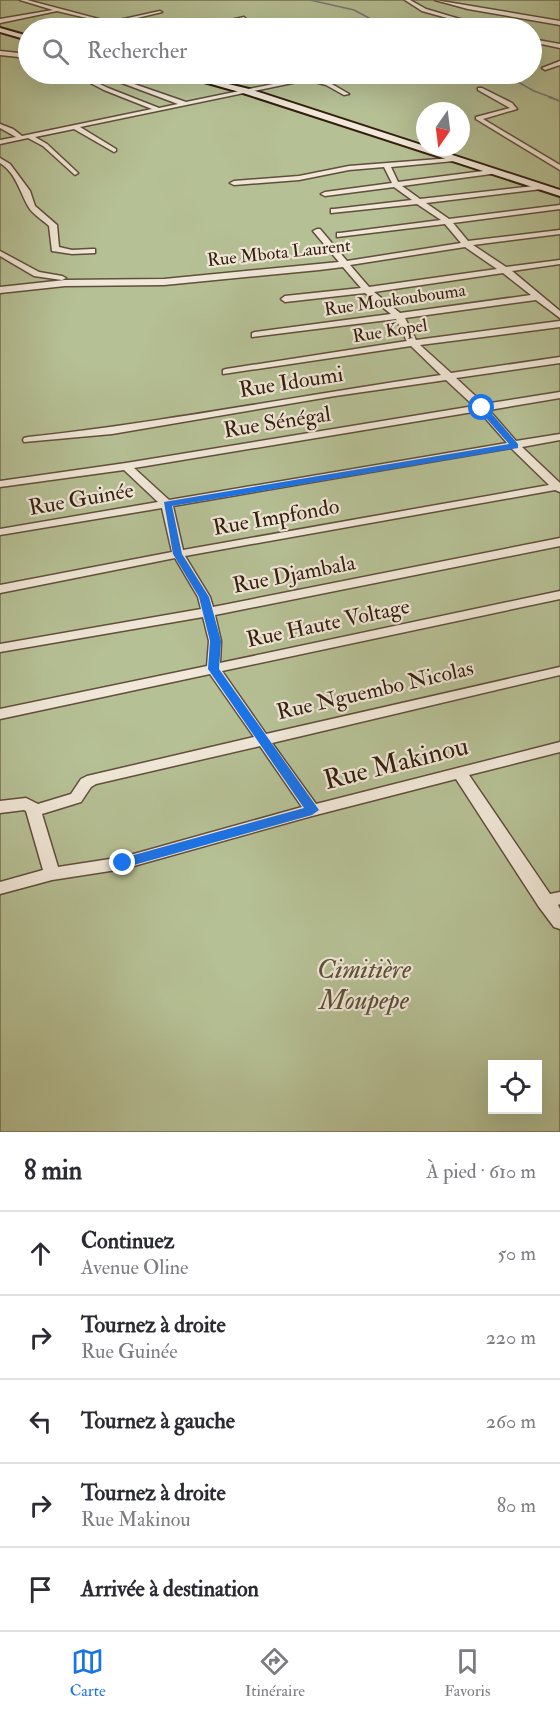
<!DOCTYPE html>
<html lang="fr">
<head>
<meta charset="utf-8">
<style>
	body { margin:0; font-family:"IM FELL Double Pica",serif; background:#f2f2f3; color:#2b2b33 }
	.controls { position:absolute; right:18px; bottom:18px; display:grid; overflow:hidden; border-radius:0px; box-shadow:0 6px 24px #0002 }
	.controls button { width:54px; height:54px; display:grid; place-items:center; padding:0; border:0; border-bottom:2px solid #e1e1e2; background:#fff; color:#2b2b33; font:30px sans-serif }
	.compass { position:absolute; left:416px; top:102px; width:54px; height:54px; border-radius:50%; background:#fff; box-shadow:0 6px 24px #0002; rotate:194deg }
	.stop { position:absolute; width:18px; height:18px; margin:-14px; border:4px solid #1a73e8; border-radius:50%; background:#fff }
	.stop.end { background:#1a73e8; border-color:#fff; box-shadow:0 2px 6px #0008 }
	.list { margin:0; padding:0; list-style:none }
	h2 { display:flex; justify-content:space-between; align-items:center; height:78px; margin:0; padding:0 24px; font-size:26px }
	h2 small { font-size:20px; font-weight:400; color:#7c7c81 }
	.list li { display:grid; grid-template-columns:39px 1fr auto; gap:18px; align-items:center; box-sizing:border-box; height:84px; padding:0 24px; border-top:2px solid #e1e1e2 }
	.list b { display:block; font-size:22px; white-space:nowrap }
	.list p { margin:0; font-size:20px; white-space:nowrap; color:#7c7c81 }
	.list em { font-size:20px; font-style:normal; color:#7c7c81 }
	.icon { flex:none; width:33px; height:33px; fill:none; stroke:currentColor; stroke-width:2; stroke-linecap:round; stroke-linejoin:round }
	.map { position:relative; flex:none; width:560px; height:1132px; overflow:hidden }
	.search { position:absolute; background:#fff; box-shadow:0 6px 24px #0002; left:18px; right:18px; top:18px; height:66px; display:flex; align-items:center; gap:15px; box-sizing:border-box; padding:0 21px; border-radius:33px; color:#7c7c81; font-size:22px }
	.sheet { height:498px; background:#fff }
	nav { display:flex; justify-content:space-around; align-items:center; box-sizing:border-box; height:84px; border-top:2px solid #e1e1e2; background:#fff; font-size:16px; color:#7c7c81 }
	nav a { display:grid; justify-items:center; gap:3px }
	nav .on { color:#1a73e8 }
	.map>svg:first-child { display:block }
	.green { fill:#b6c095; stroke:#746f52; stroke-width:1.5; fill-rule:evenodd }
	.lines { fill:none; stroke-linecap:round; stroke-linejoin:round }
	.stream-far1 { stroke:#717c76; stroke-width:1.5 }
	.stream { stroke:#717c76; stroke-width:2 }
	.minor-casing { stroke:#614e3c; stroke-width:3 }
	.secondary-casing { stroke:#331e0e; stroke-width:4 }
	.minor { fill:#f1e8d9; fill-rule:evenodd }
	.secondary { fill:#f1e8d9; fill-rule:evenodd }
	.route { fill:#1a73e8 }
	.labels { text-anchor:middle; dominant-baseline:central; stroke-width:4.5; stroke-linejoin:round; paint-order:stroke }
	.far-street-label { font-size:18px; fill:#331e0e; stroke:#f1e8d9 }
	.street-label { font-size:22px; fill:#331e0e; stroke:#f1e8d9 }
	.near-street-label { font-size:27px; fill:#331e0e; stroke:#f1e8d9 }
	.near-park-label { font-size:27px; font-style:italic; fill:#5a4f36; stroke:#f1e8d9 }
</style>
</head>
<body>
<div class="map">
<svg width="560" height="1132" viewBox="0 0 560 1132">
	<rect width="100%" height="100%" fill="#eadcc4"/>
	<filter id="stains"><feTurbulence type="fractalNoise" baseFrequency=".00333" numOctaves="4"/><feColorMatrix values="0 0 0 0 .2 0 0 0 0 .09 0 0 0 0 .02 0 0 0 .5 -.17"/></filter>
	<radialGradient id="worn" r=".72"><stop offset=".6" stop-color="#630" stop-opacity="0"/><stop offset="1" stop-color="#630" stop-opacity=".3"/></radialGradient>
	<path class="green" d="M0,0H560V1132H0ZM28,28H532V74H28ZM425,111H461V147H425ZM492,1064H538V1110H492Z"/>
	<g class="lines">
		<g class="stream-far1">
			<polyline points="310,0 354,10 388,28"/>
			<polyline points="504,74 534,91 553,98"/>
		</g>
		<polyline class="stream" points="549,97 560,101"/>
		<defs>
			<g id="minor">
				<polygon points="20,0 27,0 110,22 160,11 162,12 116,23 129,28 57,11 0,23 0,19 53,10"/>
				<polygon points="405,0 410,0 426,9 490,28 483,28 422,11"/>
				<polygon points="435,0 560,21 560,25 468,9"/>
				<polygon points="244,17 246,19 203,28 195,28"/>
				<polygon points="532,39 560,44 560,48 532,42"/>
				<polygon points="0,51 28,54 28,58 0,55"/>
				<polygon points="560,61 560,65 545,70 542,68"/>
				<polygon points="73,74 79,74 108,88 159,108 178,104 106,77 111,76 186,102 283,82 316,74 324,74 313,78 330,83 349,94 344,95 326,85 307,80 80,127 116,149 116,151 114,152 74,129 35,137 47,144 77,172 78,173 75,175 43,146 28,138 0,144 0,140 16,137 0,128 0,124 13,129 22,136 152,109 104,90"/>
				<polygon points="478,88 482,88 512,103 517,109 483,119 560,165 560,170 476,119 476,117 510,108 478,90"/>
				<path d="M0,158L10,164L30,191L35,206L57,225L59,247L72,250L92,249H95V253L72,254L52,251L49,226C43,220 32,214 28,206C20,192 16,173 0,163Z"/>
				<path d="M452,158L454,159V161L391,167L398,182L491,170L494,172L491,174L402,186L420,199L542,185L546,187L542,189L426,203L449,219L560,205V209L453,223L468,241L560,230V234L473,245L506,267L560,260V264L512,271L560,311V318L536,300L405,318L416,340L560,321V327L420,345L451,373L560,357V363L456,378L484,404L560,392V398L489,410L516,441L560,434V440L522,447L560,483V492L555,490L185,556L210,597L213,607L560,538V546L215,615L221,641L220,663L560,591V599L222,671L266,734L560,667V675L272,743L316,804L560,742V752L469,775L550,894L560,892V904L558,905L560,909V929L554,927L539,907L456,779L312,816L123,869L52,880L0,894V882L43,870L26,811L24,810L0,813V801L26,798L38,804L71,794L81,779L87,776L254,737L210,674L0,719V709L207,666L209,641L203,617L0,652V644L201,609L198,597L175,558L0,593V585L172,552L162,508L0,535V529L158,502L124,470L0,487V481L126,463L474,406L446,380L335,396L112,434L24,442L23,440L24,438L28,437C166,422 303,395 441,375L411,346L223,374V370L226,369L407,341L396,319L252,337V333L255,332L391,314L365,293L285,302L281,299L285,296L361,288L343,267L319,270L164,285L65,286L0,293V287L65,280L164,279L339,262L313,231L317,229H320L347,261L461,243L445,224L337,237V233H340L441,220L417,204L331,213V209H334L412,200L394,187L325,196L321,194L325,192L392,183L384,167L349,170L299,180L234,185L230,183L234,181L299,176L349,166ZM465,247L497,269L369,287L350,265ZM503,273L531,295L400,313L374,292ZM479,411L507,443L169,500L134,468ZM511,448L549,485L183,550L173,506ZM260,746L302,807L123,857L58,867L42,814L81,802L91,787L96,784Z"/>
				<polygon points="0,251 39,272 62,276 66,278 62,280 34,276 0,256"/>
			</g>
			<g id="secondary">
				<polygon points="0,28 28,36 28,40 0,32"/>
				<polygon points="176,74 187,74 249,89 560,190 560,196 243,93"/>
			</g>
		</defs>
		<use href="#minor" class="minor-casing"/>
		<use href="#secondary" class="secondary-casing"/>
		<use href="#minor" class="minor"/>
		<use href="#secondary" class="secondary"/>
	</g>
	<polygon class="route" points="479,406 485,406 518,444 518,448 172,506 182,554 209,597 221,641 219,669 319,810 312,815 123,868 119,867 117,863 123,858 304,808 208,669 210,641 199,597 173,554 164,502 509,444 479,410"/>
	<g class="labels">
		<g class="far-street-label">
			<text transform="translate(279 253) rotate(-6)">Rue Mbota Laurent</text>
			<text transform="translate(395 300) rotate(-8)">Rue Moukoubouma</text>
			<text transform="translate(390 331) rotate(-9)">Rue Kopel</text>
		</g>
		<g class="street-label">
			<text transform="translate(291 382) rotate(-9)">Rue Idoumi</text>
			<text transform="translate(277 422) rotate(-9)">Rue Sénégal</text>
			<text transform="translate(81 499) rotate(-10)">Rue Guinée</text>
			<text transform="translate(276 517) rotate(-10)">Rue Impfondo</text>
			<text transform="translate(294 574) rotate(-11)">Rue Djambala</text>
			<text transform="translate(328 623) rotate(-12)">Rue Haute Voltage</text>
			<text transform="translate(375 690) rotate(-13)">Rue Nguembo Nicolas</text>
		</g>
		<g class="near-street-label">
			<text transform="translate(396 763) rotate(-14)">Rue Makinou</text>
		</g>
		<g class="near-park-label">
			<text x="364" y="969">Cimitière<tspan x="364" dy="31">Moupepe</tspan></text>
		</g>
	</g>
	<rect width="100%" height="100%" filter="url(#stains)"/>
	<rect width="100%" height="100%" fill="url(#worn)"/>
</svg>
<div class="controls">
<button><svg class="icon" aria-label="locate" viewBox="0 0 24 24"><circle cx="12" cy="12" r="6"/><path d="M12 2v4M12 18v4M2 12h4M18 12h4"/></svg></button>
</div>
<svg class="compass" viewBox="-18 -18 36 36"><path d="M0-13l5 13h-10z" fill="#e53935"/><path d="M0 13l5-13h-10z" fill="#7c7c81"/></svg>
<div class="stop" style="left:482px;top:408px"></div>
<div class="stop end" style="left:123px;top:863px"></div>
<div class="search"><svg class="icon" aria-label="search" viewBox="0 0 24 24"><circle cx="10" cy="10" r="6"/><path d="M15 15l6 6"/></svg>Rechercher</div>
</div>
<section class="sheet">
<h2>8 min<small>À pied · 610 m</small></h2>
<ul class="list">
<li><svg class="icon" aria-label="ahead" viewBox="0 0 24 24"><path d="M12 20V5M6 11l6-6 6 6"/></svg><div><b>Continuez</b><p>Avenue Oline</p></div><em>50 m</em></li>
<li><svg class="icon" aria-label="right" viewBox="0 0 24 24"><path d="M7 20v-9h11M14 6l5 5-5 5"/></svg><div><b>Tournez à droite</b><p>Rue Guinée</p></div><em>220 m</em></li>
<li><svg class="icon" aria-label="left" viewBox="0 0 24 24"><path d="M17 20v-9H6M10 6l-5 5 5 5"/></svg><div><b>Tournez à gauche</b></div><em>260 m</em></li>
<li><svg class="icon" aria-label="right" viewBox="0 0 24 24"><path d="M7 20v-9h11M14 6l5 5-5 5"/></svg><div><b>Tournez à droite</b><p>Rue Makinou</p></div><em>80 m</em></li>
<li><svg class="icon" aria-label="arrive" viewBox="0 0 24 24"><path d="M6 21V4h12l-3 4 3 4H6"/></svg><div><b>Arrivée à destination</b></div></li>
</ul>
</section>
<nav>
<a class="on"><svg class="icon" aria-label="map" viewBox="0 0 24 24"><path d="M3 6l6-2 6 2 6-2v14l-6 2-6-2-6 2zM9 4v14M15 6v14"/></svg>Carte</a>
<a><svg class="icon" aria-label="directions" viewBox="0 0 24 24"><path d="M12 3l9 9-9 9-9-9zM9 14v-3h6M13 9l2 2-2 2"/></svg>Itinéraire</a>
<a><svg class="icon" aria-label="saved" viewBox="0 0 24 24"><path d="M7 4h10v16l-5-4-5 4z"/></svg>Favoris</a>
</nav>
</body>
</html>
